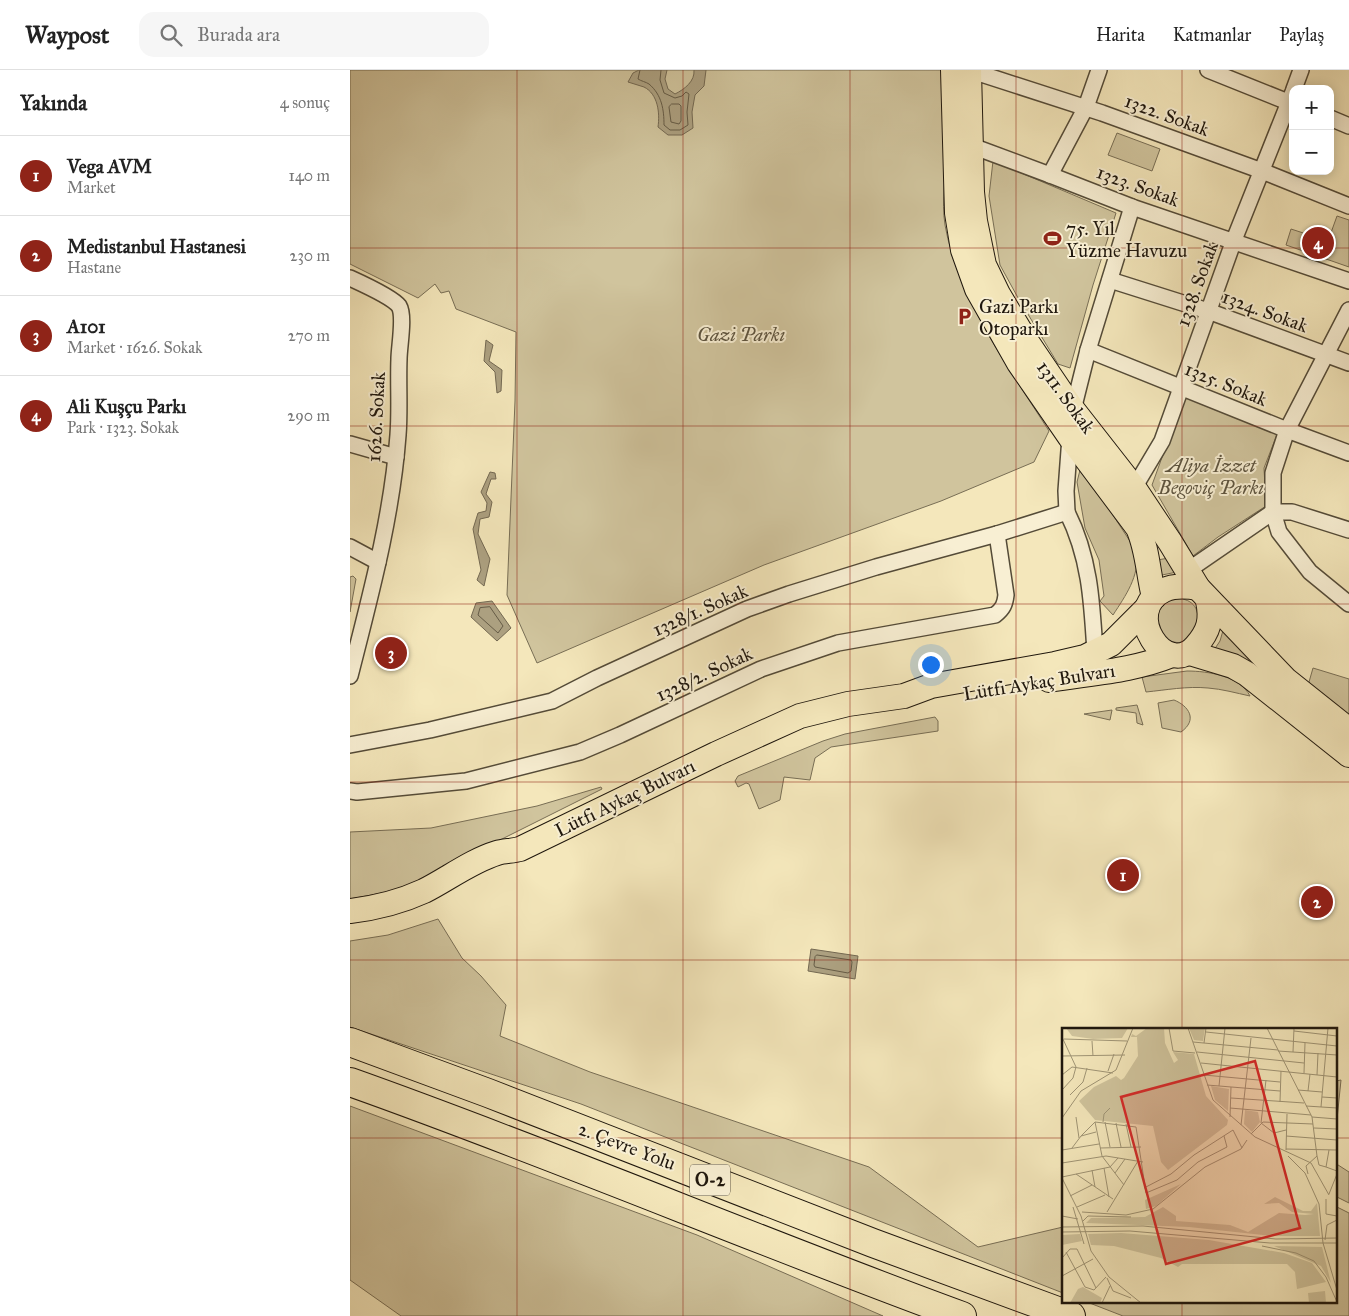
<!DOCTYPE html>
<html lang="tr">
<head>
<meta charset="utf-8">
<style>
	body { margin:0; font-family:"IM FELL Great Primer",serif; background:#f6f6f6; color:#222 }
	.controls { position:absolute; right:15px; top:15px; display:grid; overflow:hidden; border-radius:10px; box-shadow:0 2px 12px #0003 }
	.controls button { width:45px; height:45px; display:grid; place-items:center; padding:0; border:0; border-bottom:1px solid #e0e0e0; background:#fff; color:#222; font:25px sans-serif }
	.you { position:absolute; left:580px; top:594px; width:18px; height:18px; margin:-12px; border:4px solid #fff; border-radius:50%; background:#1a73e8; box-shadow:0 0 0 8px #1a73e833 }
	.badge { display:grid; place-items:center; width:32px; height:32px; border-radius:50%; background:#8f2418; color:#fff; font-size:16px; font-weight:700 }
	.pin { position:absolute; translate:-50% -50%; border:2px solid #fff; box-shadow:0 1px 5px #0006 }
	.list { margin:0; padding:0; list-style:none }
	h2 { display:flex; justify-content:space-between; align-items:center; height:65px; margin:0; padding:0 20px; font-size:21px }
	h2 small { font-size:16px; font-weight:400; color:#767676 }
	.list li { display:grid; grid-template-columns:32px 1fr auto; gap:15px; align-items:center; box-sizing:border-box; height:80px; padding:0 20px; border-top:1px solid #e0e0e0 }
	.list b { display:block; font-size:19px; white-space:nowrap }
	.list p { margin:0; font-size:16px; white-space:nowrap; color:#767676 }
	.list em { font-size:16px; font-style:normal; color:#767676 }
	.icon { flex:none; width:28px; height:28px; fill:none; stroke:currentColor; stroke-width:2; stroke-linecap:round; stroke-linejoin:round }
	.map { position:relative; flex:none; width:999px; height:1246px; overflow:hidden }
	header { display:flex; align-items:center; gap:30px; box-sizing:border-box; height:70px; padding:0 25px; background:#fff; border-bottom:1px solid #e0e0e0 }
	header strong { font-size:24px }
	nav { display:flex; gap:28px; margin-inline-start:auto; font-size:18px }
	.search { width:350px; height:45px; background:#f6f6f6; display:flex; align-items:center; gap:12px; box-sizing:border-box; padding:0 18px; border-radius:15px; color:#767676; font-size:19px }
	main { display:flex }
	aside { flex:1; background:#fff }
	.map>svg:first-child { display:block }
	.green { fill:#d0c49d; stroke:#786e55 }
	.water { fill:#aca080; stroke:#746952 }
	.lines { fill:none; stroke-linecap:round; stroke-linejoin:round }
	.shore { stroke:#665c46; stroke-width:1 }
	.street-casing { stroke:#544b38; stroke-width:18 }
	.primary-casing { stroke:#1f170d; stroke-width:26 }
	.highway-casing { stroke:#1f170d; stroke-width:30 }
	.street { stroke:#f8efd3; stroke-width:15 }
	.primary { stroke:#f4e7bb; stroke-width:24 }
	.highway { stroke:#f4e7bb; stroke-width:28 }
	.grid { fill:none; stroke:#8f2418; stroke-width:1; stroke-opacity:0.55 }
	.labels { text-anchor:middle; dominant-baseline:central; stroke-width:4; stroke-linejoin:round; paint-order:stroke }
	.shield { fill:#f8efd3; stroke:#605848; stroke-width:1 }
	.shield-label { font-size:18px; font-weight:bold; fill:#1f170d }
	.street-label { font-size:19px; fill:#1f170d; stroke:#f8efd3 }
	.poi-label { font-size:19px; fill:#1f170d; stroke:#f8efd3; text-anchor:start }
	.park-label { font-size:19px; font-style:italic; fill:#5d543f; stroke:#f8efd3 }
	.inset-road { fill:none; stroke:#9f9475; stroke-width:1 }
	.view { fill:#d62828; fill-opacity:0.15; stroke:#d62828; stroke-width:2.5 }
	.inset-edge { fill:none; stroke:#1f170d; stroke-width:2.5 }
</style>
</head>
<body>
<header>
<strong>Waypost</strong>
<div class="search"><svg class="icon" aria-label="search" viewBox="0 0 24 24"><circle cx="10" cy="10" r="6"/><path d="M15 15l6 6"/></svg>Burada ara</div>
<nav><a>Harita</a><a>Katmanlar</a><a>Paylaş</a></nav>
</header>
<main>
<aside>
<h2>Yakında<small>4 sonuç</small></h2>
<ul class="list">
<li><span class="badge">1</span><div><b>Vega AVM</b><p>Market</p></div><em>140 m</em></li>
<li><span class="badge">2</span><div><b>Medistanbul Hastanesi</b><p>Hastane</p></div><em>230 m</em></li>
<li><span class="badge">3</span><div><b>A101</b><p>Market · 1626. Sokak</p></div><em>270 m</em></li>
<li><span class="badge">4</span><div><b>Ali Kuşçu Parkı</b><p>Park · 1323. Sokak</p></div><em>290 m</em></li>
</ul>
</aside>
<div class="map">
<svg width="999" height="1246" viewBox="0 0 999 1246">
	<rect width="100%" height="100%" fill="#f4e7bb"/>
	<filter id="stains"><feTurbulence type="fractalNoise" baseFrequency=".004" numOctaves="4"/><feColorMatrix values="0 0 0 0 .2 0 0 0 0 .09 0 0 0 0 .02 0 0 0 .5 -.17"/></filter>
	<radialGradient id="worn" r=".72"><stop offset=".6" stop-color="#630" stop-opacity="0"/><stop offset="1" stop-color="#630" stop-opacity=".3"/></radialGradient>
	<g class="green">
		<path d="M0,0H594C595,26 598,53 597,80C596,105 591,130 595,155C608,229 659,298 699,361L684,392L591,431L414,495L187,593L157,525L165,331L166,262L106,239L99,221L91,223L85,214L68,228L0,194Z"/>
		<polygon points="767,63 810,79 802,101 758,85"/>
		<polygon points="643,91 766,143 743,215 720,298 708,294 667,226 650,195 639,126"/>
		<polygon points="987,146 999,150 999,197 936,175 941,159 978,171"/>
		<polygon points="835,324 928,362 914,398 916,436 868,467 843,486 802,415"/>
		<path d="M731,396L787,482C789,507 776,525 763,545L750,531L754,526L749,490L735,458L727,412Z"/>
		<polygon points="819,488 827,502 807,506 807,490"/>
		<polygon points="3,506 6,509 0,542 0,507"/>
		<path d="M825,528C846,529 849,540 849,559C832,573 833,577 811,567C809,561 805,553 805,547C805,537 818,530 825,528Z"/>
		<polygon points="874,557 917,598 912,605 862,583 870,571"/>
		<polygon points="963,598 999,609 999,648 957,619"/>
		<path d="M837,601C858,601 890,606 900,626C886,623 872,619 858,618C837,616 816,620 796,622L792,607Z"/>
		<path d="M824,630C839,636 848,650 831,662L812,658L808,633Z"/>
		<polygon points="787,635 793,655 787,653 786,643 766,640 766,638"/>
		<polygon points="762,640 760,650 734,644"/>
		<polygon points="585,647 588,651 588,661 481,677 465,688 460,710 434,707 430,730 409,739 399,714 396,713 388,717 385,711 388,706 473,671 495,664"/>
		<polygon points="251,717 252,719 64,813 37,822 0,829 0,762 81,758 187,736"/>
		<polygon points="88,849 112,888 131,906 156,935 150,966 240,1002 519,1097 628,1177 713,1157 713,1223 231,1034 0,957 0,871 38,865"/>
		<polygon points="991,1010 986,1059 987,1066 985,1067 985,1013 986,1011"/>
		<polygon points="0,1036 347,1165 533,1246 51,1246 0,1210"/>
		<polygon points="985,1093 999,1102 999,1133 985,1126"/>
		<polygon points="985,1136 999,1143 999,1246 773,1246 737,1232 985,1232"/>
	</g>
	<g class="water">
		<path d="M289,0H317L315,9L318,19L325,24C335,19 345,11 344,0H356L354,16L345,25L342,42L343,58L332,65H318L308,57C310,43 308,24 294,17C289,15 283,14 278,12L283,3Z"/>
		<polygon points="136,270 143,275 139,291 152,300 151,321 147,323 145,302 134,291"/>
		<polygon points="140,402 145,403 146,409 141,409 136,424 142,432 139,447 130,449 128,464 140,489 134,516 127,510 131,500 123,459 128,443 136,441 137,433 131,422"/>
		<polygon points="142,531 161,558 147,571 121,547 126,533"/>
		<polygon points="461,879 508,886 505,909 458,901"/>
	</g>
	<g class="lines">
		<g class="shore">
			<path d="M290,0L288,9C291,11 296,12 299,14C312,25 314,40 314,55L320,60H330L338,55L337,42L339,24L336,22L332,26L325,28L314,23L310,10L311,0"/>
			<polygon points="322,34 329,34 331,36 331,51 329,54 321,52 319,37"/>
			<polygon points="140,537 153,556 148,563 128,545 130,538"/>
			<polygon points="467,885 501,890 502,892 501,901 498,903 465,897 464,895 465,887"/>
		</g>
		<defs>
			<g id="street">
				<polyline points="619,0 752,43 912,101 999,136"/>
				<polyline points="858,0 943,34"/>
				<polyline points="944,19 951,0"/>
				<polyline points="980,48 999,56"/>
				<polyline points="622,76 700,105 782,137 999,211"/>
				<polyline points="700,105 736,37 749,0"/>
				<path d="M0,208C11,213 43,228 49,236C55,246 49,277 49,289C48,314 50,340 48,365C42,447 20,527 0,606"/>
				<polyline points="760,210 858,241 999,293"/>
				<polyline points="999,240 937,360 923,403 923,442 929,462 960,502 999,534"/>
				<polyline points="738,280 937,360 999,383"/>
				<polyline points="723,340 738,280 782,137"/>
				<polyline points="0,374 46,387"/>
				<polyline points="784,418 812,371 884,170 943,22"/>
				<polyline points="717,442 716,421 720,367"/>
				<polyline points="0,477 28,492"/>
				<polyline points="837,501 923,442 942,442 999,460"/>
				<path d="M0,675L80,660L202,631L247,608L397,539L439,524L526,497L647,464L717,442C740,488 742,532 745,583"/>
				<path d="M0,721L7,722L116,711L230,682L270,665L411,599L488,573L645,545C653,539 655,534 656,525L647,464"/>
			</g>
			<g id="primary">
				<path d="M603,0L607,143L613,180L627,219L669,293L720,367L788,458C798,480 798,504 804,527"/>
				<polyline points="619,0 622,122 625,151 634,195 648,224 675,269 723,340 784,418 820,472 848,518 936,610 999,660"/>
				<path d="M848,518C836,516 825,515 814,520C770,541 816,611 846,576C859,561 862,550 858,531"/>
				<polyline points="840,583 883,596 897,604 999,685"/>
				<path d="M699,610C740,603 783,601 822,585"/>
				<path d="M0,841C26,838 50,832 74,821C98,809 121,791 147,783C154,781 162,781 170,779L366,684L450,646L498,634L554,626L581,616L705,594L735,587L761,574L797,538"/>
			</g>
			<g id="highway">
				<polyline points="0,972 138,1023 523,1173 721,1246"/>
				<path d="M0,1012C206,1085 407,1171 612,1246"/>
			</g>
		</defs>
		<use href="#street" class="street-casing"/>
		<use href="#primary" class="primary-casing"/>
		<use href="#highway" class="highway-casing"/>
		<use href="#street" class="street"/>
		<use href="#primary" class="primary"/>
		<use href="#highway" class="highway"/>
	</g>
	<path class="grid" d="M167,0V1246M333,0V1246M500,0V1246M666,0V1246M832,0V960M0,178H999M0,356H999M0,534H999M0,712H999M0,890H999M0,1068H713M985,1068H999M832,1232V1246"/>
	<defs>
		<symbol id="stadium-bare" viewBox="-9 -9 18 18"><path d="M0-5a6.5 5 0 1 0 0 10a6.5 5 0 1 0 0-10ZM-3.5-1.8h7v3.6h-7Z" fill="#8f2418" stroke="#f8efd3" stroke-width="2.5" paint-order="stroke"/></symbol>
		<symbol id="parking-bare" viewBox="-9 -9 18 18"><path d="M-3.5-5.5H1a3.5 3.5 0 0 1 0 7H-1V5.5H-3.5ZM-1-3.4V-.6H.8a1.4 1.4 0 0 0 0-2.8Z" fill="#8f2418" stroke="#f8efd3" stroke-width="2.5" paint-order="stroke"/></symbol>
	</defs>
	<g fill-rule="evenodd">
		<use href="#stadium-bare" x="690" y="156" width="25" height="25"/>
		<use href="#parking-bare" x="602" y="234" width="25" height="25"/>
	</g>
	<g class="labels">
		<rect class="shield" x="340" y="1094.5" width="40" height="31" rx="4"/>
		<g class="shield-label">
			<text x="360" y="1110">O-2</text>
		</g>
		<g class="street-label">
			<text transform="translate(817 45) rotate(20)">1322. Sokak</text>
			<text transform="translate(788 116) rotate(20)">1323. Sokak</text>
			<text transform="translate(847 214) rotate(-70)">1328. Sokak</text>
			<text transform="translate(915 241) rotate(20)">1324. Sokak</text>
			<text transform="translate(876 314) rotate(22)">1325. Sokak</text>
			<text transform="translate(716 327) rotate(54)">1311. Sokak</text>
			<text transform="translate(26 347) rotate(-87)">1626. Sokak</text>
			<text transform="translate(350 540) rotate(-24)">1328/1. Sokak</text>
			<text transform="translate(354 604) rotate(-25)">1328/2. Sokak</text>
			<text transform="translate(689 612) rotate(-9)">Lütfi Aykaç Bulvarı</text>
			<text transform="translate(275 728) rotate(-26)">Lütfi Aykaç Bulvarı</text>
			<text transform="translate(277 1076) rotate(21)">2. Çevre Yolu</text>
		</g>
		<g class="poi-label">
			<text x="716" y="158">75. Yıl<tspan x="716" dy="22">Yüzme Havuzu</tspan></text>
			<text x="629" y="236">Gazi Parkı<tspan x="629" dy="22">Otoparkı</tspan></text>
		</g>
		<g class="park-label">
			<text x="391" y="264">Gazi Parkı</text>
			<text x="861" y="395">Aliya İzzet<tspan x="861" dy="22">Begoviç Parkı</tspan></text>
		</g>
	</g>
	<g transform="translate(712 958)">
		<rect width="275" height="275" fill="#f4e7bb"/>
		<path d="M4,0H66L60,10L31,11L10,8ZM85,0H102L103,15L112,35L116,32L111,24L132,26L144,68L166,92L165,97L106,142L99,134L91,98L33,92L17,73L32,59L54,48L59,52L62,50L76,28L75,9H69L70,6L74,8ZM127,0H143L141,13L132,12ZM149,58L167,61L166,83L153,72ZM183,82L196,84L198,94L190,104L182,96ZM119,156L94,178L84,181L83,172ZM213,169L241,183H249L255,175L258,208H211L127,199L24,195L29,190L83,189L101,179L114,188V193L168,197L186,204L217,185L243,187L252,186L230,184L217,175L202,176ZM59,205L147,212L222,225L250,235L264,254L235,261L233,244L225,236H120L116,239L99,230L52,218L29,217L26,206ZM18,206L20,213L0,217V207ZM212,218L260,219L269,255L259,238ZM21,259L40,270L38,275H8L16,261ZM263,263L264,275H247L246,265Z" fill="#d0c49d"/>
		<path class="inset-road" d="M107,0L111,23L133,25M126,0L151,72L193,109L249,135L267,167M205,0L250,89L255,128L244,138L246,146M232,3L275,8M144,4L275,18M0,9L14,39L11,50L0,62M2,11L65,13M30,13L31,28M131,14L216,22M142,15L144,0M216,23L275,27M135,24L242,35M231,24L232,0M0,28L63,27M139,35L275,49M46,43L52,26M242,45L243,15M0,47L10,39L51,45M142,47L218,54M255,47L256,25M145,57L218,63M157,58L163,0M236,62L260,64M246,63L248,46M8,67L21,54L25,40M260,69L275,70M169,70L242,75M218,74L219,43M244,78L275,80M259,79L266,0M168,80L249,87M14,89L17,110M168,89L169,59M250,89L275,91M0,90L19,63L54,42L71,0M33,94L40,128L62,157M41,94L42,86L48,80M43,94L48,119M54,95L59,119M199,95L204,52M199,95L212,105L224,102M64,96L69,119M179,97L189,10M252,100L275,101M189,106L201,94L251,96M19,108L33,94L74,99L84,165L115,152L136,134L165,119L162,108M224,108L275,112M10,120L19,108L34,104M38,120L79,119M224,121L275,122M0,122L37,116M224,122L225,86M267,122L264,139L275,143M226,128L243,145L257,176L261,215L275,262M255,128L257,137L264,139M0,135L44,128L81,134M42,140L47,169M30,142L33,159M53,145L63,131M14,146L51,171M0,149L48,139L56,130M0,150L19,188L29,223L47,249L79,275M82,160L109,146L132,127L171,102L180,120M267,166L275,146M8,168L30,157M264,171V186L275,188M11,179L22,216M15,179L43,167M20,184L64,187L91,181L143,139L179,121L185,112M45,184L76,133M0,188L16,191M21,193L26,188L69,189M0,199L81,198L214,211L275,210M0,204L68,203L208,215H275M263,212L265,197L275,192M200,218L234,225L252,233L264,249L275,274M4,224L23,259L32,262L44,249M0,230L8,221H15L34,260M0,248L31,231M45,250L51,263L69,270M40,275L48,258"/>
		<path class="view" d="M193,33L238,200L104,236L59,69Z"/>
		<rect width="275" height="275" class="inset-edge"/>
	</g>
	<rect width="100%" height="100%" filter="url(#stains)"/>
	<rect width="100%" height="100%" fill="url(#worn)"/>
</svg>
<div class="controls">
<button>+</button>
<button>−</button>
</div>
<div class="you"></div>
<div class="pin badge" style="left:773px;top:805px">1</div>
<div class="pin badge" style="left:967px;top:832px">2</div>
<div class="pin badge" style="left:41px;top:583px">3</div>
<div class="pin badge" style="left:968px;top:173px">4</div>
</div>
</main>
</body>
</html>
